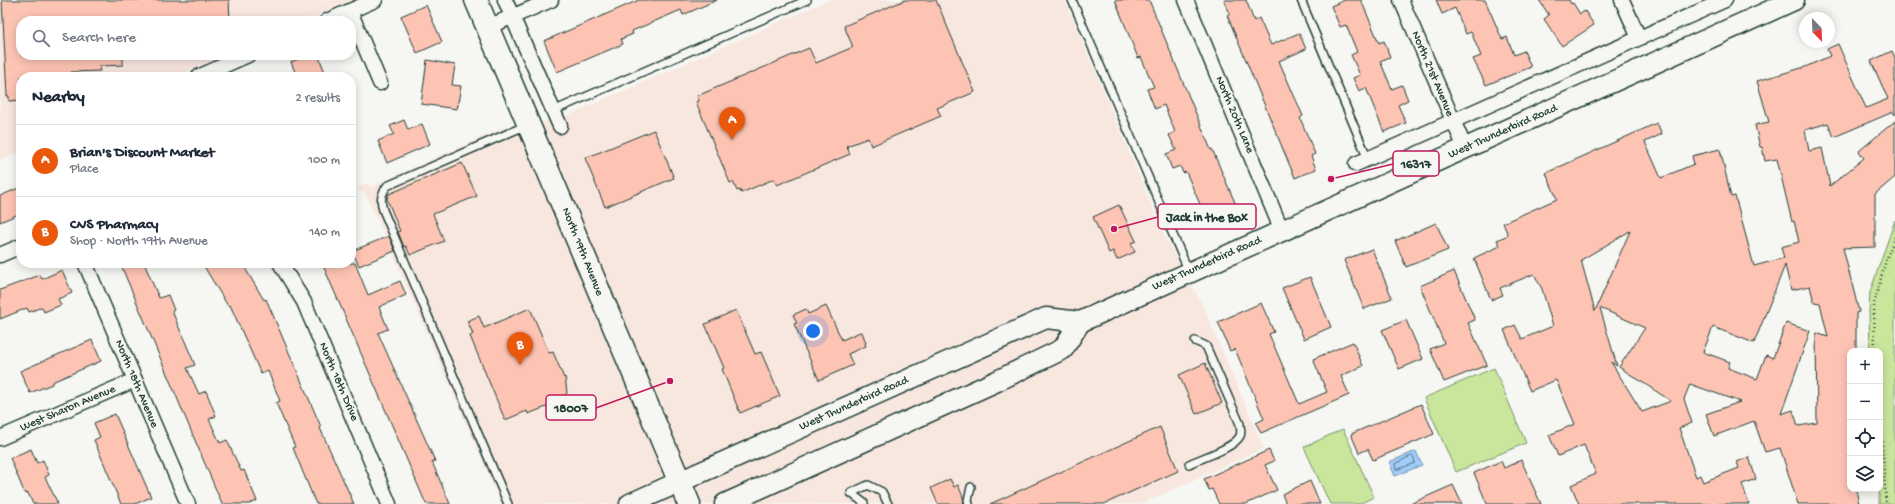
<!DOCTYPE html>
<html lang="en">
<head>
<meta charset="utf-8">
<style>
	body { margin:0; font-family:"Gochi Hand",sans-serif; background:#f2f2f3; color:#1f2937 }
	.controls { position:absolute; right:12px; bottom:12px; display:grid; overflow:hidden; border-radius:8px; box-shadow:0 2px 10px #0003 }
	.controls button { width:36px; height:36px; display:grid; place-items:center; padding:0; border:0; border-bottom:1px solid #e0e1e3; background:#fff; color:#1f2937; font:20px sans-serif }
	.compass { position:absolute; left:1799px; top:12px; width:36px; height:36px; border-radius:50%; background:#fff; box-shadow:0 2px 10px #0003; rotate:157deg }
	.you { position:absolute; left:813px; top:331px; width:14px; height:14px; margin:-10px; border:3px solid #fff; border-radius:50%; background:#1a73e8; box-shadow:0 0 0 6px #1a73e833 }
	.badge { display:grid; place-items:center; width:26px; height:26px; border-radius:50%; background:#ea580c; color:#fff; font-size:13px; font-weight:700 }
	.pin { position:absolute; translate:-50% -33px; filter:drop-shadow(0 1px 2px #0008) }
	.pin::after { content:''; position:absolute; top:21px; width:14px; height:12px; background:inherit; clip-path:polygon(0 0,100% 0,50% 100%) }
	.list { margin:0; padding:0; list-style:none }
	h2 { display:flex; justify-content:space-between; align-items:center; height:52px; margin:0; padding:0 16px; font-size:17px }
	h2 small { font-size:13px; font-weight:400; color:#747a83 }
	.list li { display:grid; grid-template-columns:26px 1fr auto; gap:12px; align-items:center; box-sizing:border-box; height:72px; padding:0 16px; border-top:1px solid #e0e1e3 }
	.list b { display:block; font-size:15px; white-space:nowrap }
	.list p { margin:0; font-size:13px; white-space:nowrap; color:#747a83 }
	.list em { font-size:13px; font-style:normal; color:#747a83 }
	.icon { flex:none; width:22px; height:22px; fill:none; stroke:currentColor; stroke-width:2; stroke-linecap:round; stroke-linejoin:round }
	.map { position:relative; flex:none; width:1895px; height:504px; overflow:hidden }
	.search { position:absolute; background:#fff; box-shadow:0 2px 10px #0003; left:16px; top:16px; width:340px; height:44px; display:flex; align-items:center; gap:10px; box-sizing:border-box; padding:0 14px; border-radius:16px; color:#747a83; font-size:15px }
	.panel { position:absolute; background:#fff; box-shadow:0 2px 10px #0003; left:16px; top:72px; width:340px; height:196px; border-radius:16px }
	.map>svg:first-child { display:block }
	.built { fill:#f8e7df }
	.green { fill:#cae69d; stroke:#749268 }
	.water { fill:#a0cdfa; stroke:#6c93ab }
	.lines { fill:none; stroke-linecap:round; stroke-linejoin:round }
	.shore { stroke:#537783; stroke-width:1 }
	.building { fill:#fdc4b4; stroke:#1f3d34; fill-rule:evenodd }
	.service-casing { stroke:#1f3d34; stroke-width:10 }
	.minor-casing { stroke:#1f3d34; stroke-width:17 }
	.secondary-casing { stroke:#1f3d34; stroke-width:23 }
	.primary-casing { stroke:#1f3d34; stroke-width:25 }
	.path { stroke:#1f3d34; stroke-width:2.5; stroke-dasharray:1 3; stroke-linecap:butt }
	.service { stroke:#f6f6f2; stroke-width:7 }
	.minor { stroke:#f6f6f2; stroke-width:14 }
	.secondary { stroke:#f6f6f2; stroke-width:20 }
	.primary { stroke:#f6f6f2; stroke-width:22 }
	.labels { text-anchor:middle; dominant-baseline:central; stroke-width:4; stroke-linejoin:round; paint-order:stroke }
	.street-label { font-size:12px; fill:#1f3d34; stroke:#f6f6f2 }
	.leader { fill:none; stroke:#c2185b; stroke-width:1.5 }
	.callout-dot { fill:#c2185b; stroke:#f6f6f2; stroke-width:1.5 }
	.callout { fill:#f6f6f2; stroke:#c2185b; stroke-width:1.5 }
	.callout-label { font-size:13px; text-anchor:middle; font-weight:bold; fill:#1f3d34 }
</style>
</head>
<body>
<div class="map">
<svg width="1895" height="504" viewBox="0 0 1895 504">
	<rect width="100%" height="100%" fill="#f6f6f2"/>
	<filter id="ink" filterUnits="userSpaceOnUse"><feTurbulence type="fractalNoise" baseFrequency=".025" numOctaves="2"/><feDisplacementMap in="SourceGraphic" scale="8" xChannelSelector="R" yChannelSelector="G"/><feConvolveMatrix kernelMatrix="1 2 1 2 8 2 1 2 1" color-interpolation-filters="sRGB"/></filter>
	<g filter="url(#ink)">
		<g class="built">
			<polygon points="0,0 352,0 304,21 21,21 21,55 225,55 174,77 21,77 21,152 0,160"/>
			<polygon points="829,0 1065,0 1166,239 1202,304 1264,448 1141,504 501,504 382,229 364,191 360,193 357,188 368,183 370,187 505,127 529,126 569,115"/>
		</g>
		<g class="green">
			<polygon points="1895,220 1895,504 1879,504 1880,351 1870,351 1869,311 1870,292"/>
			<polygon points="1494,368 1526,443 1456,472 1424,398"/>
			<polygon points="1343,429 1374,497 1359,504 1330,504 1304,447"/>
		</g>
		<polygon class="water" points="1416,451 1422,465 1395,476 1389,462"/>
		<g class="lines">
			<polygon class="shore" points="1412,456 1414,458 1415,463 1396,470 1395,464"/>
		</g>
		<g class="building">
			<polygon points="2,0 229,0 230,21 21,21 21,55 123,55 123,65 99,66 100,71 71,72 71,77 21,77 21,100 9,101 9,96 7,96"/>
			<polygon points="639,0 717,0 683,15 681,10 632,31 633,34 621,39 623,44 557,72 544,41"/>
			<polygon points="905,0 936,0 975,92 937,108 941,116 871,146 868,138 847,146 850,154 777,185 774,179 741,193 740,190 737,191 733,182 730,183 696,102 699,101 697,96 809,48 816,63 853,47 844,26"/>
			<polygon points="1115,0 1149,0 1211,150 1212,149 1236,205 1206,218 1186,172 1183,173 1180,166 1172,169 1166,154 1176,150 1169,135 1175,132 1164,105 1155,109 1147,89 1154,87 1141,57 1138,58"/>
			<polygon points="1224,0 1246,0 1254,21 1259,18 1271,45 1299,33 1306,49 1279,61 1303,116 1300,118 1315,154 1311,156 1316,169 1295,178 1227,15 1230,14"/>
			<polygon points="1345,0 1361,0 1379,43 1384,41 1390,57 1380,61 1392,89 1402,85 1408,100 1398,105 1406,123 1384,132 1366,88 1359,91 1353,78 1360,75 1351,55 1357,52 1346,25 1340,27 1331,6"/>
			<polygon points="1436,0 1485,0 1502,39 1507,37 1514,55 1524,51 1531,67 1486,85 1473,59 1481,56 1471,32 1466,34 1455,8 1442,14"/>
			<polygon points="1539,0 1569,0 1571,4 1573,3 1580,14 1585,11 1594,25 1562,46 1544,19 1549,15"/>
			<polygon points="426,5 442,42 417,53 401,16"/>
			<path d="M1838,44L1866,108L1888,99L1871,61L1892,51L1895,58V115L1893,112L1834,137L1828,123L1805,130L1809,151L1822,148L1830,186L1864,158L1859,151L1895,121V177L1875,194V247L1843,248L1859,312L1856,313V351H1850V489H1856L1859,504H1798L1780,448L1765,452L1754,421L1714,436L1706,414L1740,402L1690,384L1684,399L1692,423L1679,428L1696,477L1700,475L1703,482L1739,468L1737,462L1749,457L1756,479L1742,484L1749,504H1579L1571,485L1596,474L1584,445L1558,456L1549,435L1575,424L1556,380L1530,391L1504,330L1515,325L1522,339L1553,326L1542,289L1534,274L1500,288L1503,295L1491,300L1474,258L1500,246L1497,240L1508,235L1503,223L1557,199L1546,173L1657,123L1662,134L1645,142L1661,178L1694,164L1692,156L1720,149L1731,197L1735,196L1754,266L1784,258L1781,247L1799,242L1794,221L1792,222L1777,159L1765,161L1762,147H1760L1755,125L1769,122L1757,81L1805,67L1830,56L1827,49ZM1630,231L1627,238L1595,311L1581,260ZM1785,265L1791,290L1810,286L1814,302L1820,303L1828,337L1816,333L1817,423L1798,426L1793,410L1781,414L1810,331L1786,323L1773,358L1766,355L1757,379L1728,368L1730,362L1703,352L1713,327L1754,343ZM1600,308L1645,328L1619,367L1671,401L1642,412L1611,362L1617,366Z"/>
			<polygon points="309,55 318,55 327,77 297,77 291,62"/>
			<polygon points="427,60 455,65 452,85 461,86 457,109 421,104"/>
			<polygon points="404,120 408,130 422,124 430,144 387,163 378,141 394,134 390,126"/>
			<polygon points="654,130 674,178 605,207 585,158"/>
			<polygon points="462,163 477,196 433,214 444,241 410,255 406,246 404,247 398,232 400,231 387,199 389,194"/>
			<polygon points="21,187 21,213 0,222 0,196"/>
			<polygon points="1119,205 1136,241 1131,243 1135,252 1117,260 1113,251 1109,253 1093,217"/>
			<polygon points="1436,223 1448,250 1406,267 1395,241"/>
			<polygon points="389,236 395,251 359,266 352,251"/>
			<polygon points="1372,249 1392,298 1364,309 1344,260"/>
			<polygon points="120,263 144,263 159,298 168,295 174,310 172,311 195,365 187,368 199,394 206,391 216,416 209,419 220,443 227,440 241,471 244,470 257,501 249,504 222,504"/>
			<polygon points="202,263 242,263 264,300 266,299 321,427 320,428 354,504 316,504 293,448 295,447 276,403 280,401 268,371 261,374 230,305 228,306"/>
			<polygon points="322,263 355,263 368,295 400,281 406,295 379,307 388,329 378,333 435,461 432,462 450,504 426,504"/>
			<polygon points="62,270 72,293 58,299 61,305 44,312 42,307 29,312 27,308 0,319 0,290 40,275 42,279"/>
			<polygon points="1454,271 1475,320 1468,323 1487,365 1444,382 1430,349 1444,343 1420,286"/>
			<polygon points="1310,277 1331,327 1304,339 1282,288"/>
			<polygon points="1261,303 1274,332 1269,334 1299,404 1327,392 1313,359 1353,342 1363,366 1341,376 1349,395 1261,433 1256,423 1264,419 1235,349 1230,351 1218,322"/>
			<polygon points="826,306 842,340 860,332 862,332 866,343 865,343 866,346 848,354 853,365 819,380 794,324 797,323 793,315 806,309 808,314"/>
			<polygon points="530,308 549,353 553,352 564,378 565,377 567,393 561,401 554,404 528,414 527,411 505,420 470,336 473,334 467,321 479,316 484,328"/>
			<polygon points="736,310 755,354 761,352 780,396 740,413 722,369 724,368 705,324"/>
			<polygon points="1406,320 1423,359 1399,369 1382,330"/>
			<polygon points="92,340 101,361 52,382 52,384 30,393 20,371"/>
			<polygon points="1205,363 1222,403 1196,414 1179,375"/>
			<polygon points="1421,404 1434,434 1373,460 1368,449 1359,453 1351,434"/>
			<polygon points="115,414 151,497 135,504 121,504 94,440 100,437 94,423"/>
			<polygon points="1160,427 1178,471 1104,504 990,504"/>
			<polygon points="31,449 37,463 43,460 49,475 45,477 58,504 33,504 28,493 25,494 10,458"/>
			<polygon points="1269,450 1274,461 1265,465 1277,490 1246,504 1219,504 1212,489 1209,490 1204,479"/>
			<polygon points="1521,460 1541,504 1487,504 1474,473 1501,461 1504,468"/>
			<polygon points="950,479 954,487 958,485 963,497 964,504 938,504 931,488"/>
			<polygon points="1310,481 1320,504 1286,504 1282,494"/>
			<polygon points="1453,485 1462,504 1410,504"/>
		</g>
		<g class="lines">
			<defs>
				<g id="service">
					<polyline points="1072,0 1189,272"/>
					<polyline points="1301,0 1368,159"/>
					<polyline points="553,111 807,0"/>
					<path d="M1189,464C1202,458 1234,448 1240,436C1242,432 1240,428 1240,424L1206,346L1195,341"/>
					<polyline points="864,503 851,493 868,485 882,492 888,504"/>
					<path d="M508,504L383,210C380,200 381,195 387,186L527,125"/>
					<polyline points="969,504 968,500 971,487"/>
				</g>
				<g id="minor">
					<polyline points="505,0 560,126"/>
					<polyline points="1186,0 1282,231"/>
					<polyline points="1401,0 1465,148"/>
					<polyline points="1622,0 1639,38"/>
					<polyline points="350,11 380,83"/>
					<polyline points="327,21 375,0"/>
					<polyline points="488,27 551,0"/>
					<polyline points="198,77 248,55"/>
					<polyline points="1356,164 1725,0"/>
					<polyline points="0,255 21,246"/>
					<polyline points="85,263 188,504"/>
					<polyline points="280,263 304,302 389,504"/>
					<polyline points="0,438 135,380"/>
				</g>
				<g id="secondary">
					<polyline points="630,504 1046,318 1080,322 1794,0"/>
					<polyline points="725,504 997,381 1063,349 1080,322"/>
				</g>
				<polyline id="primary" points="476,0 689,504"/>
			</defs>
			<use href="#service" class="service-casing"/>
			<use href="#minor" class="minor-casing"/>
			<use href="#secondary" class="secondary-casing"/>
			<use href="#primary" class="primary-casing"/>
			<g class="path">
				<polyline points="1875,351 1874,304 1886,260 1895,237"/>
				<polyline points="1880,405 1886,504"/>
			</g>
			<use href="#service" class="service"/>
			<use href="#minor" class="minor"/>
			<use href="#secondary" class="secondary"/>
			<use href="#primary" class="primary"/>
		</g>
	</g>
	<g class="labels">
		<g class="street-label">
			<text transform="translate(1432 74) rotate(67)">North 21st Avenue</text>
			<text transform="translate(1234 115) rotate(67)">North 20th Lane</text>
			<text transform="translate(1503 132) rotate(-24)">West Thunderbird Road</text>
			<text transform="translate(582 252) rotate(68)">North 19th Avenue</text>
			<text transform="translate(1207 264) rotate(-24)">West Thunderbird Road</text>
			<text transform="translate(338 382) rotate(67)">North 18th Drive</text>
			<text transform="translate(136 384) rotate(67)">North 18th Avenue</text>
			<text transform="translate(854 404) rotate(-24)">West Thunderbird Road</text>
			<text transform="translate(68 409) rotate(-23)">West Sharon Avenue</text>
		</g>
	</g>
	<path class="leader" d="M1331 179L1393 164M1114 229L1158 217M670 381L596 408"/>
	<g class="callout-dot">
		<circle cx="1331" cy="179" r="4"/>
		<circle cx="1114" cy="229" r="4"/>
		<circle cx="670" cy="381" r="4"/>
	</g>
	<g class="callout">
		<rect x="1393" y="151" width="46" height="25" rx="4"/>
		<rect x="1158" y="204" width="98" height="25" rx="4"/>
		<rect x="546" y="395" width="50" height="25" rx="4"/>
	</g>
	<g class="callout-label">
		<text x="1416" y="168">16317</text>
		<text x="1207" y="221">Jack in the Box</text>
		<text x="571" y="412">18007</text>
	</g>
</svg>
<div class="controls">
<button>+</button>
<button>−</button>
<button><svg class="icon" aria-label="locate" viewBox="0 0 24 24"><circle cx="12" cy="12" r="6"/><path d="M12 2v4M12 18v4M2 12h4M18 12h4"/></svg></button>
<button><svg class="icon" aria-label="layers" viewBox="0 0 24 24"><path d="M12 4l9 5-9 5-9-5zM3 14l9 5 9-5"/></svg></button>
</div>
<svg class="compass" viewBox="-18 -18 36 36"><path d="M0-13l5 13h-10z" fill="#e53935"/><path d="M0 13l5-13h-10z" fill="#747a83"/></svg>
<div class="you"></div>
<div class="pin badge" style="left:732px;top:140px">A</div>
<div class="pin badge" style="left:520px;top:365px">B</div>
<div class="search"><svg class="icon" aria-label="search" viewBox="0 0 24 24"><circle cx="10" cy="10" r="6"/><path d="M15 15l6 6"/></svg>Search here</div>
<section class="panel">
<h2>Nearby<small>2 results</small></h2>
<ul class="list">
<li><span class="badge">A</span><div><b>Brian's Discount Market</b><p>Place</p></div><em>100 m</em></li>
<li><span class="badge">B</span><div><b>CVS Pharmacy</b><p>Shop · North 19th Avenue</p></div><em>140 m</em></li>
</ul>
</section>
</div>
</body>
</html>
